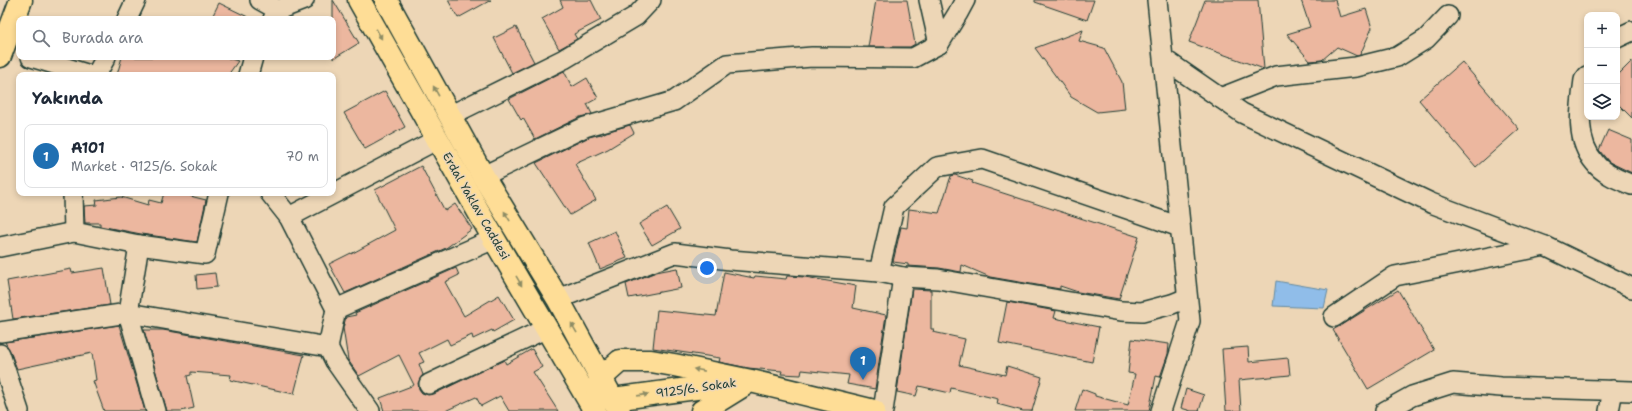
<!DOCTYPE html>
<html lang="tr">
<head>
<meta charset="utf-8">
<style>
	body { margin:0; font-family:"Shantell Sans",sans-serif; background:#f2f2f3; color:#1f2937 }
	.controls { position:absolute; right:12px; top:12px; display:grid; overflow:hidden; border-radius:8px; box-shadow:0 2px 6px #0003 }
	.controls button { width:36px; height:36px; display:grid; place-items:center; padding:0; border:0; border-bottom:1px solid #e0e1e3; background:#fff; color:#1f2937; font:20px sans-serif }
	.you { position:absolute; left:707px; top:268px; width:14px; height:14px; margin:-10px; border:3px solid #fff; border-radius:50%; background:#1a73e8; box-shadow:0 0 0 6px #1a73e833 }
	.badge { display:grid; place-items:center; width:26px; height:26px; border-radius:50%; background:#1f6fb2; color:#fff; font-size:13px; font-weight:700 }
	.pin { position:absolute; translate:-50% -33px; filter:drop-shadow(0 1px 2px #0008) }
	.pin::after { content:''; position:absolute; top:21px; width:14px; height:12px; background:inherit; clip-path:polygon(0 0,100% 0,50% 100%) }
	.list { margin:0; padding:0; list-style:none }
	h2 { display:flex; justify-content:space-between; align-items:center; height:52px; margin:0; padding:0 16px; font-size:17px }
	h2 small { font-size:13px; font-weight:400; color:#747a83 }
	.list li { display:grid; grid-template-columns:26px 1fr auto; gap:12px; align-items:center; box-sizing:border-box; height:64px; margin:0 8px 8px; padding:0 8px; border:1px solid #e0e1e3; border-radius:8px }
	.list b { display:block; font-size:15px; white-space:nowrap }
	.list p { margin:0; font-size:13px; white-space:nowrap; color:#747a83 }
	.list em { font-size:13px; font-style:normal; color:#747a83 }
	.icon { flex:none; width:22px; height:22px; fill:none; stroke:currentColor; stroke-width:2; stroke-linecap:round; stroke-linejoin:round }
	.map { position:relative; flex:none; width:1632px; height:411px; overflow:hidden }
	.search { position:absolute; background:#fff; box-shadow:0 2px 6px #0003; left:16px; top:16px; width:320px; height:44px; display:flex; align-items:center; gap:10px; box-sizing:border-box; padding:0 14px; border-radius:8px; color:#747a83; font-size:15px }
	.panel { position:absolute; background:#fff; box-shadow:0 2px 6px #0003; left:16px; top:72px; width:320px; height:124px; border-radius:8px }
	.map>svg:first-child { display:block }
	.water { fill:#90bde9; stroke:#638aa1 }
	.building { fill:#ecb79f; stroke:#1f3d34 }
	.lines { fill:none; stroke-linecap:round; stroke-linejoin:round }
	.minor-casing { stroke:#1f3d34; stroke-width:22 }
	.major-casing { stroke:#1f3d34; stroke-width:25 }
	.minor { stroke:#edd6b6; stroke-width:19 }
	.major { stroke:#fedd96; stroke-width:22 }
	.oneway { fill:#8e8d65 }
	.labels { text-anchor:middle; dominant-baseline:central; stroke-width:3; stroke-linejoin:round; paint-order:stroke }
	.street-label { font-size:12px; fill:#1f3d34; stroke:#edd6b6 }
</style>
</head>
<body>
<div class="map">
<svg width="1632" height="411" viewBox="0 0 1632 411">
	<rect width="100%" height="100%" fill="#edd6b6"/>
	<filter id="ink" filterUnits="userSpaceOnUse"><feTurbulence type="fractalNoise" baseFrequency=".025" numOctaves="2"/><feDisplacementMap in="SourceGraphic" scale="8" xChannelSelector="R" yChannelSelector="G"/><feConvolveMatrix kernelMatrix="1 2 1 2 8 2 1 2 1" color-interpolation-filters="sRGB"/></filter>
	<g filter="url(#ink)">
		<polygon class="water" points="1276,281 1328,290 1324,308 1273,306"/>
		<g class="building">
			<polygon points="333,0 359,43 333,59"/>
			<polygon points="448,0 491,0 458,18"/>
			<polygon points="560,0 591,0 601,20 574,34 577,39 559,49 542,19 563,7"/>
			<polygon points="876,0 907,0 915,44 910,47 868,47"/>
			<polygon points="1035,0 1094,0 1087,20 1035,2"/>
			<polygon points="1205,0 1258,0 1264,69 1189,42"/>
			<polygon points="1301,0 1335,0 1340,17 1366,9 1372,28 1360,55 1357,56 1337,47 1322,60 1310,61 1287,34 1310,27"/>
			<polygon points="219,3 252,19 211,19"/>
			<polygon points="516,27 534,62 512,73 494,38"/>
			<polygon points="1083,30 1079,41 1104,48 1122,82 1125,109 1097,112 1071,97 1035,48"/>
			<polygon points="122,57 224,57 238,61 228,75 117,75"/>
			<polygon points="1632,61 1632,118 1617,103 1617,76"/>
			<polygon points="1462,62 1519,129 1476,167 1419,100"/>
			<polygon points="564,71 572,87 587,78 598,98 587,104 592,114 580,117 535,139 523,118 521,120 509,99"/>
			<polygon points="385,91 405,127 365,149 344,113"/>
			<polygon points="630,125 634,133 608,149 575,164 596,200 570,215 536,163 589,137 601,134 601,135 606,132"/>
			<polygon points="1608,130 1632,140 1632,173 1609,162 1599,150"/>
			<polygon points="421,166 445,211 455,204 472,229 446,248 345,293 329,264 351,253 351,254 395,230 375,190"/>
			<polygon points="955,175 973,181 972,183 1139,237 1119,299 1078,292 1060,286 1060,289 990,277 962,265 961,272 939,268 908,266 908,264 893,262 901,227 907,228 909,209 939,213 951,176"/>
			<polygon points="164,193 191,193 190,196 206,200 197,242 141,234 100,226 100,223 85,223 84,206 97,205 96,200 121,197 148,205 149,200 161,203"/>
			<polygon points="667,207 680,229 652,245 639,224"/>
			<polygon points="615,231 627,258 600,269 589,243"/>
			<polygon points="104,268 110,305 13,319 7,281 71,269 72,273"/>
			<polygon points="456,268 459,275 445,282 464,316 499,295 514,320 493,332 492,330 473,339 472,335 450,345 447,339 419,353 424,362 419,364 423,375 418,383 419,389 422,393 428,395 434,394 504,360 506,364 532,349 542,367 533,372 558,411 509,411 500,396 481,406 476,397 445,411 384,411 380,398 414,385 399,355 359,376 348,360 343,328 346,317 356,315 355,313"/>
			<polygon points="677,268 681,288 629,298 626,284 656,272"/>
			<polygon points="724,272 754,278 755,276 786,279 787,276 805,277 856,286 853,308 886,315 875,389 847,384 849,375 802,370 801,375 781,374 782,371 748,368 719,362 720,358 653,348 657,310 716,316"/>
			<polygon points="215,273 217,287 197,289 196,275"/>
			<polygon points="912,289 931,290 931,329 934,329 933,332 965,339 959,365 1005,375 1007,366 1042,377 1032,411 1023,411 997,404 998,399 951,388 950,393 919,386 916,396 897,392"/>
			<polygon points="1398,290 1434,350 1368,389 1333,330"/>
			<polygon points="1007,302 1056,311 1054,318 1099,327 1092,362 999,343"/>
			<polygon points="119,325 145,411 104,411 93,381 96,380 92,353 17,369 10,351 5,342"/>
			<polygon points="144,330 163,330 304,355 294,394 230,380 231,375 191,372 191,375 187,376 194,408 181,411 167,411"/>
			<polygon points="1132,339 1169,344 1168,354 1160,377 1156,376 1149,411 1075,411 1082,389 1095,394 1095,396 1128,405 1135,374 1128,373"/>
			<polygon points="1248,347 1249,362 1288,358 1290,375 1239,380 1241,411 1226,411 1222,349"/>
			<polygon points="1186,389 1204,395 1199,411 1191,411 1181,408"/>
		</g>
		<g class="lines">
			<defs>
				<g id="minor">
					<polyline points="260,0 278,10"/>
					<polyline points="929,0 939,44"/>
					<polyline points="1157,0 1190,321 1161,411"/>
					<polyline points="127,19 136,0"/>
					<polyline points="273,19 278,10 304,0"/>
					<polyline points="1617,38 1632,31"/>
					<polyline points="31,57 90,75"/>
					<polyline points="1164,59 1242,113 1431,203 1545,246 1632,288"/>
					<polyline points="96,75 106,57"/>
					<polyline points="248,75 253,57"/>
					<path d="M1587,76L1584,80C1580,109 1575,140 1595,163C1603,174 1620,180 1632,185"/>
					<polyline points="1220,98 1276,76 1356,67 1397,57 1426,39 1448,16"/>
					<polyline points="449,116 564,59 636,16 651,0"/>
					<polyline points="483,176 585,127 674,101 727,64 812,57 913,58 939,44 958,13 965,0"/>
					<polyline points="73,193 74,232"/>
					<polyline points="270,193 289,217 336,309 494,239"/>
					<polyline points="289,217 438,139"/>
					<polyline points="139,245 128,313 156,411"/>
					<polyline points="0,247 74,232 139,245 205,254 219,193"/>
					<polyline points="879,272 894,207 937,167 982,159 1180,227"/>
					<polyline points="558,299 675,253 730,260 879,272 903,277 938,279 1121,311 1142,312 1172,304 1187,298"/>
					<polyline points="1334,317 1395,276 1545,246"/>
					<polyline points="0,332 128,313 328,347 335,361 370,411"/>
					<polyline points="328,347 336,309"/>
					<polyline points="0,354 19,411"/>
					<polyline points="429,384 547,328"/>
					<polyline points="883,411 903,277"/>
					<polyline points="1385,411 1412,396 1453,383 1501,387 1632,391"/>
					<polyline points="1609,411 1613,390"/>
				</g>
				<g id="major">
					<polyline points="359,0 494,239 595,411"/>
					<polyline points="386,0 483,176 558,299 619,411"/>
					<polyline points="0,56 21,0"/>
					<polyline points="597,389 602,377 620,361 651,361 674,365 751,381 874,411"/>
					<polyline points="602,391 613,399 734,383"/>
					<polyline points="702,411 744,385"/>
				</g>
			</defs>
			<use href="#minor" class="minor-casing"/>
			<use href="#major" class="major-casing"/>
			<use href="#minor" class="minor"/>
			<use href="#major" class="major"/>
		</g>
		<defs><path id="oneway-solid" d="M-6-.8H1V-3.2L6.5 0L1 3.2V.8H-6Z"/></defs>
		<g class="oneway">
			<use href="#oneway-solid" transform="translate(379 34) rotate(61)"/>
			<use href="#oneway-solid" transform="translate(436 91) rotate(-119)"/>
			<use href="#oneway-solid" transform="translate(507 216) rotate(-121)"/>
			<use href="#oneway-solid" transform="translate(519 281) rotate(60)"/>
			<use href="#oneway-solid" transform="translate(574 328) rotate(-120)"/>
			<use href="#oneway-solid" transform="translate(699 370) rotate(-169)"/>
			<use href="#oneway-solid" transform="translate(643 395) rotate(-8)"/>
		</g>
	</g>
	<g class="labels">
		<g class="street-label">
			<text transform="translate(476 206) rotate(60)">Erdal Yaklav Caddesi</text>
			<text transform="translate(696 388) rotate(-8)">9125/6. Sokak</text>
		</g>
	</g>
</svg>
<div class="controls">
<button>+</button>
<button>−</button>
<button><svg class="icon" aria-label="layers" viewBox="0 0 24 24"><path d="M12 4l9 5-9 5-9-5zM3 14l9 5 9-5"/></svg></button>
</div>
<div class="you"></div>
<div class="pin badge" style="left:863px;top:380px">1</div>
<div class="search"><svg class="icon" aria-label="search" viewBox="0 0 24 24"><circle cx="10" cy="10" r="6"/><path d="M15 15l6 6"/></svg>Burada ara</div>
<section class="panel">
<h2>Yakında<small></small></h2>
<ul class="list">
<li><span class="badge">1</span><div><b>A101</b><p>Market · 9125/6. Sokak</p></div><em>70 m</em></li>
</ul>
</section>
</div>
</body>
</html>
